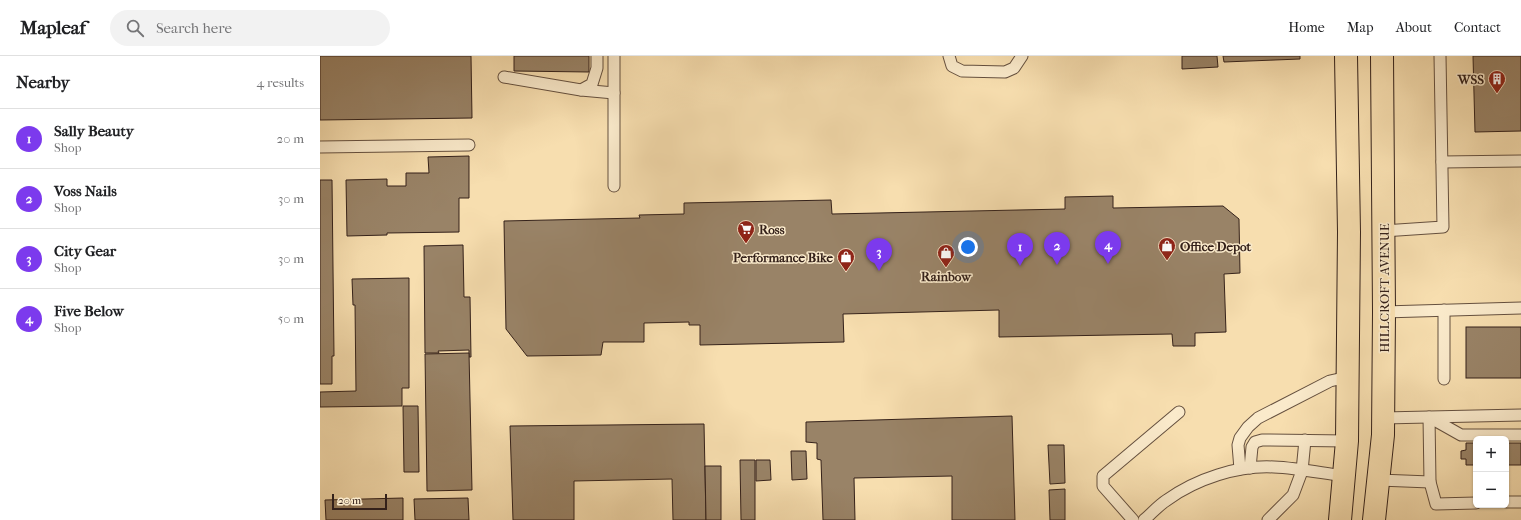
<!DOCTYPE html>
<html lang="en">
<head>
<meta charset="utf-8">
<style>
	body { margin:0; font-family:"IM FELL French Canon",serif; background:#f2f2f2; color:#202124 }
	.controls { position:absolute; right:12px; bottom:12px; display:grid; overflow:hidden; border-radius:6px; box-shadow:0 1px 3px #0004 }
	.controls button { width:36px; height:36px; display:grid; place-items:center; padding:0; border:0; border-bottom:1px solid #e0e0e0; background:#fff; color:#202124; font:20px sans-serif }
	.scale { position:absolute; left:12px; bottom:10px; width:55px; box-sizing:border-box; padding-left:4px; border:2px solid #34211a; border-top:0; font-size:11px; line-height:14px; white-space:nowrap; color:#34211a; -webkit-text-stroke:3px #faeacb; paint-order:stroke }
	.you { position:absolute; left:648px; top:191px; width:14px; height:14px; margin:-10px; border:3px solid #fff; border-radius:50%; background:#1a73e8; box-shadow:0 0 0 6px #1a73e833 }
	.badge { display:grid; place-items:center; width:26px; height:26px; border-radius:50%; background:#7c3aed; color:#fff; font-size:13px; font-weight:700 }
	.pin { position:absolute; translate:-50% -33px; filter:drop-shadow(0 1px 2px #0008) }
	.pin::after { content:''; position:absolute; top:21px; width:14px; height:12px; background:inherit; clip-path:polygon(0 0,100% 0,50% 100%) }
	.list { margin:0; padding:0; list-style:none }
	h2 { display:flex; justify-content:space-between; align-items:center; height:52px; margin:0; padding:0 16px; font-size:17px }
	h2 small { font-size:13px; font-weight:400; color:#757577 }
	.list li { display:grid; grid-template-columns:26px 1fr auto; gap:12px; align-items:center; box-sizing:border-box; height:60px; padding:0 16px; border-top:1px solid #e0e0e0 }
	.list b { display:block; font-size:15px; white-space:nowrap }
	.list p { margin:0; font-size:13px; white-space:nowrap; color:#757577 }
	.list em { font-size:13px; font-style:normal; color:#757577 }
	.icon { flex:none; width:22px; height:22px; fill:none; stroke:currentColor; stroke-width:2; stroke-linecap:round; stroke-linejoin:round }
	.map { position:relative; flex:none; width:1201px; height:464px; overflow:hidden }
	header { display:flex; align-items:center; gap:24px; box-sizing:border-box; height:56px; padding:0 20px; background:#fff; border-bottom:1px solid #e0e0e0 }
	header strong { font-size:19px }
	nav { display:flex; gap:22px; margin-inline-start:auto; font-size:14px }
	.search { width:280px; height:36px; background:#f2f2f2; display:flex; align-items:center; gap:10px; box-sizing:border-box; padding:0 14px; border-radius:22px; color:#757577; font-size:15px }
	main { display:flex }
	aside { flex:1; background:#fff }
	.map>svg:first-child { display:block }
	.building { fill:#998367; stroke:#34211a }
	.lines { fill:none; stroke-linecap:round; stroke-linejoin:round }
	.lane-casing { stroke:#65503f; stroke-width:13 }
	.primary-casing { stroke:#34211a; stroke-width:24 }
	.lane { stroke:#faeacb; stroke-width:11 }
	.primary { stroke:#f7deaf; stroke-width:22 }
	.labels { text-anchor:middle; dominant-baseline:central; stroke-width:3; stroke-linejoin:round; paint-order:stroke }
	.poi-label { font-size:13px; font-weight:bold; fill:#34211a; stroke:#faeacb; text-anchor:end }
	.street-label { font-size:13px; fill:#34211a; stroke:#faeacb }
</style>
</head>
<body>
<header>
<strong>Mapleaf</strong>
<div class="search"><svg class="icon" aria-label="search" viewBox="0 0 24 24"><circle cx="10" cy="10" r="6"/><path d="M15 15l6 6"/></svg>Search here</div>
<nav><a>Home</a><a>Map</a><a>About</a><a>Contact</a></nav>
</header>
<main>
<aside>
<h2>Nearby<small>4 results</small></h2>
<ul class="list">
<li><span class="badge">1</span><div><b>Sally Beauty</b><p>Shop</p></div><em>20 m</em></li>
<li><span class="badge">2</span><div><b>Voss Nails</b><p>Shop</p></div><em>30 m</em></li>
<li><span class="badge">3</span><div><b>City Gear</b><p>Shop</p></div><em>30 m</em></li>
<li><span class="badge">4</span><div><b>Five Below</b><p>Shop</p></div><em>50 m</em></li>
</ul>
</aside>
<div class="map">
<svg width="1201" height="464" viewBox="0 0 1201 464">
	<rect width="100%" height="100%" fill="#f7deaf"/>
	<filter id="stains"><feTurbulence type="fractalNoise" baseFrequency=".005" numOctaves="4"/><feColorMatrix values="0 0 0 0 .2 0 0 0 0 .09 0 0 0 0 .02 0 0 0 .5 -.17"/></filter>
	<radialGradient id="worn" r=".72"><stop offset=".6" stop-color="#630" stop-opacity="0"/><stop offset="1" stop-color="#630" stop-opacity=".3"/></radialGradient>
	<g class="building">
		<polygon points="0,0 151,0 152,62 0,64"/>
		<polygon points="194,0 269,0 269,16 194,15"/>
		<polygon points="862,0 897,0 898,11 862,13"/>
		<polygon points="903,0 980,0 980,3 904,6"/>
		<polygon points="1153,0 1201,0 1201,75 1155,76"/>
		<polygon points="149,100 149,142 139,142 139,176 67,177 67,179 27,180 26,124 67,123 67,130 86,130 86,117 109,117 108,101"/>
		<polygon points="0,124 12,124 14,300 12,300 12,328 0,328"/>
		<polygon points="793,140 793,152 903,150 919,163 920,217 904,218 906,276 875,277 875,290 853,290 852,278 679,281 679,254 523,258 524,286 380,289 380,269 369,269 369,266 324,267 324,286 283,286 281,299 207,300 186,273 184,165 320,162 319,159 364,158 364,147 511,144 512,158 745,153 745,141"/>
		<polygon points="143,189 144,241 150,241 151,301 149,301 149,294 118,295 119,297 105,297 104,190"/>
		<polygon points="89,222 89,332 82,332 82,350 0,351 0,336 36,335 35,249 33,249 32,223"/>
		<rect x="1146" y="271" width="55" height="51"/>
		<polygon points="149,297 152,434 107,435 105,298"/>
		<polygon points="83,350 98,350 99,416 84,416"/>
		<polygon points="692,360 695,464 632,464 632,420 534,422 535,464 503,464 501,404 497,403 497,387 486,386 486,366"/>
		<polygon points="384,368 386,464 353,464 352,423 254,425 254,464 193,464 190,370"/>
		<polygon points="1146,387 1156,387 1156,409 1146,409 1146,403 1141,403 1141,395 1146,394"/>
		<rect x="1186" y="387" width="15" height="22"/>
		<polygon points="728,389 744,389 745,427 730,428"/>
		<polygon points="471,395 486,395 487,423 472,424"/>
		<polygon points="420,404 435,404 435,464 421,464"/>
		<polygon points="436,404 450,404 451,424 436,425"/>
		<polygon points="385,410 401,410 401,464 386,464"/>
		<polygon points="745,433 745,464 730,464 729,434"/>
		<polygon points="83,442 83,464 6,464 5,444"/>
		<polygon points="148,442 149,464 95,464 94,443"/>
	</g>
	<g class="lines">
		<defs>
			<g id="lane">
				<polyline points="294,0 294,130"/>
				<polyline points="629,0 632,10 642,15 685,16 694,12 702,0"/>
				<polyline points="184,21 261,34 272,28 277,12 277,0"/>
				<polyline points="261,34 294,37"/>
				<polyline points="0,91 149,89"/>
				<polyline points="1122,106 1201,105"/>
				<polyline points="1063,175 1123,171 1120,0"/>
				<polyline points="1124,254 1124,323"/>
				<polyline points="1064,256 1201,252"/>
				<polyline points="1063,362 1201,359"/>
				<polyline points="930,412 932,391 935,386 942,384 1027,385"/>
				<polyline points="920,413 918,389 920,382 928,371 938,362 1010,325 1028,321"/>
				<polyline points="1059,424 1110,426"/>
				<polyline points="1186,446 1201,446"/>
				<polyline points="1156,447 1116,448 1110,426 1109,361 1141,379 1201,379"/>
				<polyline points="813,464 783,430 783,420 859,356"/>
				<path d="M824,464C832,457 839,449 847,444C876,423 918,409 954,411C978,412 1001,417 1024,420"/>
				<polyline points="948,464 973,439 982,415 985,384"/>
			</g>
			<g id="primary">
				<polyline points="1020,464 1027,385 1029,176 1026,0"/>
				<polyline points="1054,464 1063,379 1064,256 1062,0"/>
			</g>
		</defs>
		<use href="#lane" class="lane-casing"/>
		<use href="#primary" class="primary-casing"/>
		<use href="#lane" class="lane"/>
		<use href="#primary" class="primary"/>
	</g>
	<defs>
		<symbol id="building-pin" viewBox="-11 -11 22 30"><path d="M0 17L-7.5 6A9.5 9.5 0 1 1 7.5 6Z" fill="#8f2418" stroke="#faeacb"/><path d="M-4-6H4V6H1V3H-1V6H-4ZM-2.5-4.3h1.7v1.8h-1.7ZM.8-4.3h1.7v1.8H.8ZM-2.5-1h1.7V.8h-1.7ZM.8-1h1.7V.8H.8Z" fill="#fff"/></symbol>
		<symbol id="supermarket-pin" viewBox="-11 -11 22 30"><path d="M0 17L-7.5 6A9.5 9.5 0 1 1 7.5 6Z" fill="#8f2418" stroke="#faeacb"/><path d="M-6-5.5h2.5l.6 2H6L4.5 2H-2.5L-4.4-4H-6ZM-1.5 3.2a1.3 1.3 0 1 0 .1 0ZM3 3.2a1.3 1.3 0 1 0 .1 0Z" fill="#fff"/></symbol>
		<symbol id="shop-pin" viewBox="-11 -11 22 30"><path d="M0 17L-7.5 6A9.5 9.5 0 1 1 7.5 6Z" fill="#8f2418" stroke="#faeacb"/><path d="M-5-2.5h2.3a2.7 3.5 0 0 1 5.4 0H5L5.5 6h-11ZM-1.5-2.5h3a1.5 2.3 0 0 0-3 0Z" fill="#fff"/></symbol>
	</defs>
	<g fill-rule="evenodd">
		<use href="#building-pin" x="1167" y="13" width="20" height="27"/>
		<use href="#supermarket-pin" x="416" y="163" width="20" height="27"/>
		<use href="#shop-pin" x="837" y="180" width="20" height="27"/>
		<use href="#shop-pin" x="616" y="187" width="20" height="27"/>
		<use href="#shop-pin" x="516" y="191" width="20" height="27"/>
	</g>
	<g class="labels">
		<g class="poi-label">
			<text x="1164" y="23">WSS</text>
			<text x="439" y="173" text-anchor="start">Ross</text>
			<text x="860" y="190" text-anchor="start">Office Depot</text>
			<text x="513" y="201">Performance Bike</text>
			<text x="626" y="220" text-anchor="middle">Rainbow</text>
		</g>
		<g class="street-label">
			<text transform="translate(1064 232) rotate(-90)">HILLCROFT AVENUE</text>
		</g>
	</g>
	<rect width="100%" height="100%" filter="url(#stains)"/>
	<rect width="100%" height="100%" fill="url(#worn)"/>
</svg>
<div class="controls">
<button>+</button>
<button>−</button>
</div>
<div class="scale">20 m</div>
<div class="you"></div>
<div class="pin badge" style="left:700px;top:210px">1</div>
<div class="pin badge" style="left:737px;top:209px">2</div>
<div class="pin badge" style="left:559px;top:215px">3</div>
<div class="pin badge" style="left:788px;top:208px">4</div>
</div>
</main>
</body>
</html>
